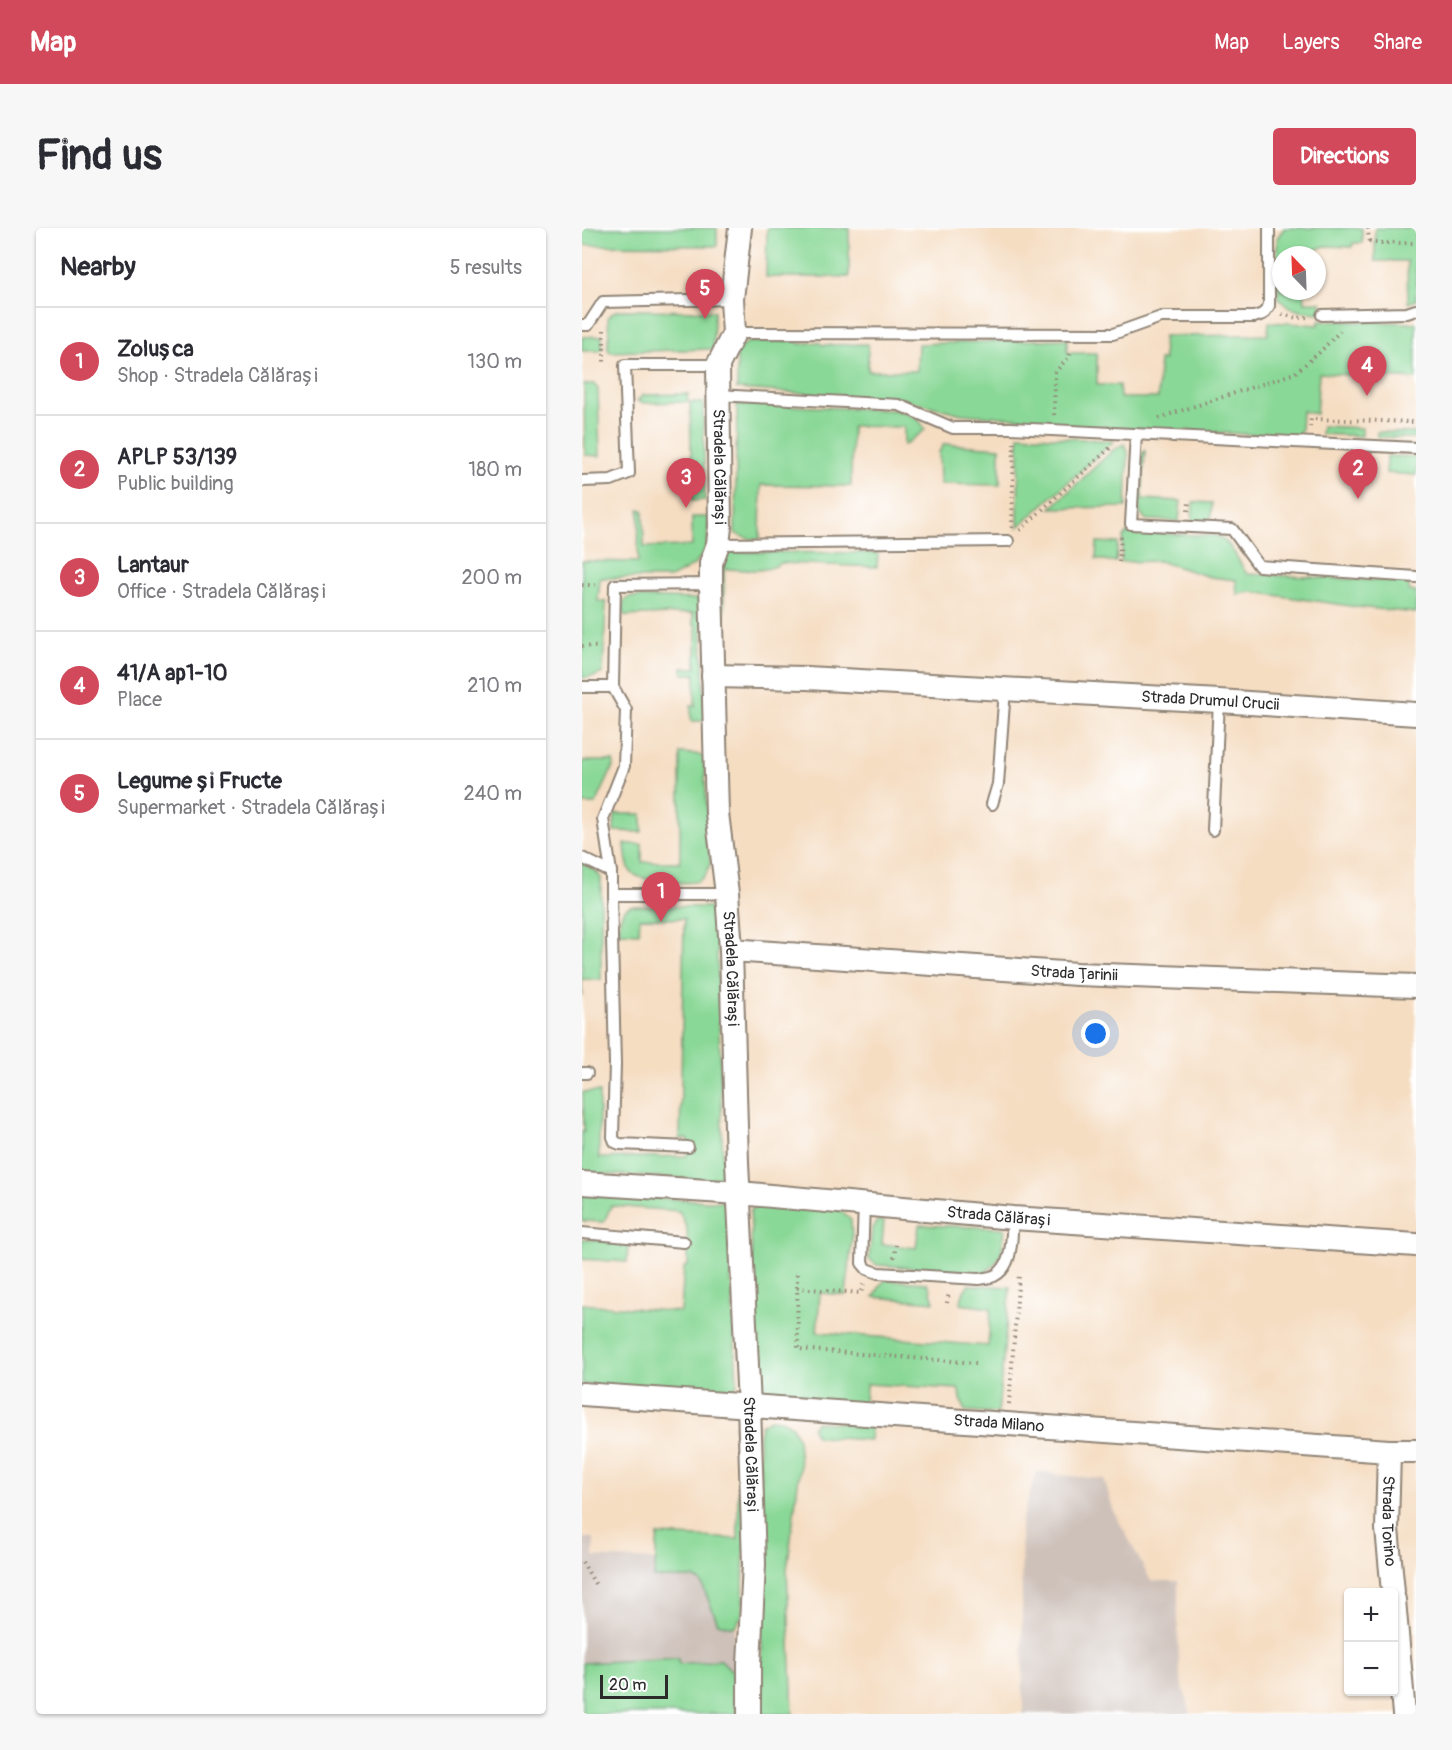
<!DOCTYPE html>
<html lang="en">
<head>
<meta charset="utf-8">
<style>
	body { margin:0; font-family:Pangolin,sans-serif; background:#f7f7f7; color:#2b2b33 }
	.controls { position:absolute; right:18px; bottom:18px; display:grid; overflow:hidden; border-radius:6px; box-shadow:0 2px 4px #0004 }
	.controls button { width:54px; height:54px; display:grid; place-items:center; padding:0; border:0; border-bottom:2px solid #e1e1e2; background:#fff; color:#2b2b33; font:30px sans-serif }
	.compass { position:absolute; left:690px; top:18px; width:54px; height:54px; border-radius:50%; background:#fff; box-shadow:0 2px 4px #0004; rotate:337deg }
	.scale { position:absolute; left:18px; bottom:15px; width:68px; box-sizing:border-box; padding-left:6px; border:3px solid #2b2b2b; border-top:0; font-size:16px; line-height:21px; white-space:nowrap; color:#2b2b2b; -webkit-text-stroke:4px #fff; paint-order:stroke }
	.you { position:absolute; left:514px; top:806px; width:21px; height:21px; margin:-15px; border:4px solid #fff; border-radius:50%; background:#1a73e8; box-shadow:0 0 0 9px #1a73e833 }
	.badge { display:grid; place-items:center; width:39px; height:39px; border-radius:50%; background:#d1495b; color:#fff; font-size:20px; font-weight:700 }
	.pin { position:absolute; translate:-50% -50px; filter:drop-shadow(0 2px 3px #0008) }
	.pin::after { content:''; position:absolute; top:32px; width:21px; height:18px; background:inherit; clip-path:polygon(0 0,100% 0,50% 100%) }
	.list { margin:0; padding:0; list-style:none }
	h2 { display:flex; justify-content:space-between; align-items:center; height:78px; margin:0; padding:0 24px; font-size:26px }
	h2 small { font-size:20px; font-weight:400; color:#7c7c81 }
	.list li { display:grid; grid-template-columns:39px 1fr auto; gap:18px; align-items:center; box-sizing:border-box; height:108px; padding:0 24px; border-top:2px solid #e1e1e2 }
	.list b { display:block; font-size:22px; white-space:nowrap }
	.list p { margin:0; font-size:20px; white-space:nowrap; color:#7c7c81 }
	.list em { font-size:20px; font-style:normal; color:#7c7c81 }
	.map { position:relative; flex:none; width:834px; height:1486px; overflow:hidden; border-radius:6px }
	header { display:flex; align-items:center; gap:36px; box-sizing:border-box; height:84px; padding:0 30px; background:#d1495b; color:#fff }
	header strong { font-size:28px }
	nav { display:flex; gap:33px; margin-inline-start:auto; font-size:21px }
	.intro { display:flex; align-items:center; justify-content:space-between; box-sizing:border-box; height:144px; padding:0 36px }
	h1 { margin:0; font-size:42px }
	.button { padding:15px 27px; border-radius:6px; background:#d1495b; color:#fff; font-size:21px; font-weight:700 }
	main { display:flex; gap:36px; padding:0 36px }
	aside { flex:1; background:#fff; border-radius:6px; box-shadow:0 2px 4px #0004 }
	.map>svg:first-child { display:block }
	.industrial { fill:#cec1ba }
	.green { fill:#8ad897; stroke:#5a8261; stroke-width:1.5 }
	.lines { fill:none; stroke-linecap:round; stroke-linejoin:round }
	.service-casing { stroke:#908476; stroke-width:14 }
	.minor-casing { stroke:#908476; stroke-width:26 }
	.path { stroke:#908476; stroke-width:4; stroke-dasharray:1.5 4.5; stroke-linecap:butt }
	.service { stroke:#fff; stroke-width:10 }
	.minor { stroke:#fff; stroke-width:22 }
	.labels { text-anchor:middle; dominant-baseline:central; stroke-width:4.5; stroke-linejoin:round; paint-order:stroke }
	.street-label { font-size:16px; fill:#2b2b2b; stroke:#fff }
</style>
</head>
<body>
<header>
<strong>Map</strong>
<nav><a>Map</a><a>Layers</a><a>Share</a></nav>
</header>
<div class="intro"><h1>Find us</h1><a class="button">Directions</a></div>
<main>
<aside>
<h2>Nearby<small>5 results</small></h2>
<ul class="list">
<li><span class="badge">1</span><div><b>Zolușca</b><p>Shop · Stradela Călărași</p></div><em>130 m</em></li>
<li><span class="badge">2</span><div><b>APLP 53/139</b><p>Public building</p></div><em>180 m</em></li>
<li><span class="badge">3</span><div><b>Lantaur</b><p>Office · Stradela Călărași</p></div><em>200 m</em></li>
<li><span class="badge">4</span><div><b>41/A ap1-10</b><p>Place</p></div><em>210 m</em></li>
<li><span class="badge">5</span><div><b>Legume și Fructe</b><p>Supermarket · Stradela Călărași</p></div><em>240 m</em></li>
</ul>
</aside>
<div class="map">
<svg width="834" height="1486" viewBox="0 0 834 1486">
	<rect width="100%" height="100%" fill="#fff"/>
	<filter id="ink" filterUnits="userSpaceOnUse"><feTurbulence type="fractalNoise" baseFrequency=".0167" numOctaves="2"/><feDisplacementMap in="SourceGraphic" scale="12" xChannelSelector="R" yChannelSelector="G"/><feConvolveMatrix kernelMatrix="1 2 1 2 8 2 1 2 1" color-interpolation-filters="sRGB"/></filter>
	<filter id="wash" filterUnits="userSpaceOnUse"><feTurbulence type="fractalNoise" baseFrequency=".008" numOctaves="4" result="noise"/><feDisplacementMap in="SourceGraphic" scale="24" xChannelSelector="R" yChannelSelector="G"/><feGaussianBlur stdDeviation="1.35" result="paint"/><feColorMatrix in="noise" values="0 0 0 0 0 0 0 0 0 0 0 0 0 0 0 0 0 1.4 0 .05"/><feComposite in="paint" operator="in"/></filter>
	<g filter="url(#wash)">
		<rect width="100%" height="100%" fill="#f5ddc2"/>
		<g class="industrial">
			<polygon points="455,1243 479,1247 522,1251 532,1284 569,1353 596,1353 596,1406 598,1449 609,1486 441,1486 439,1294"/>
			<polygon points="76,1307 157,1312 151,1444 154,1486 0,1486 0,1310 12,1310 11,1329 73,1332"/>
		</g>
		<g class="green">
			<polygon points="0,0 135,0 135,18 0,17"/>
			<polygon points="187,0 267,0 267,49 184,49 185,1"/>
			<path d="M702,0H780V15H771L770,19L743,18L733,22L730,27H699V63H722L723,74H739V85C718,84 712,84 696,70L695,10Z"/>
			<polygon points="793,0 834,0 834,72 826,75 825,33 793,33"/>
			<polygon points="39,82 132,83 131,121 28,124 26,121 26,110 27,110 26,89 33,83"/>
			<polygon points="737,93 834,95 834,151 737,145 734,186 720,183 719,203 714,209 609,203 498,199 462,192 380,186 324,172 155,161 155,123 166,114 214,113 217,116 237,114 240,117 286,116 286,143 335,143 336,116 485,111 485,125 515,125 515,157 537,157 538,170 576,170 577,132 582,132 581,108 686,107 687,94 737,97"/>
			<polygon points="20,108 20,121 17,123 0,123 0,109"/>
			<polygon points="2,156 12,156 16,161 18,228 3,227"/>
			<polygon points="107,166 105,169 106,174 59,175 59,173 55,173 61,167"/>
			<polygon points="108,174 121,175 123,272 110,273"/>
			<path d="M155,176L312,182C325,185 338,188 343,202L322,217V199L270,198L269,258L179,257L178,311C168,311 162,311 153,305Z"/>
			<polygon points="740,198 780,200 780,208 739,206"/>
			<polygon points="795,204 834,205 834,210 795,209"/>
			<polygon points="437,207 532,213 436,299"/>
			<polygon points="362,216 418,220 418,257 358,256 357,224"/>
			<polygon points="542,216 546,224 544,279 469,280 531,222"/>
			<path d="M563,223L560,271L599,273L597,293L565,292L558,286C556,266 556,245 560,225Z"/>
			<polygon points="805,228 834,229 834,247 804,245"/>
			<polygon points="611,274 630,275 629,288 625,294 610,294"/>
			<polygon points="57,281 61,282 62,319 110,318 110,289 127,289 125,316 120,327 112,337 100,344 88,350 18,350 16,373 24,374 21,445 13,448 0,450 0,333 56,334"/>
			<path d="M546,304L634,308C649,313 656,333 665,346L827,354V363L834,364V385L775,379L671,364L655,366L654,352L628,349L577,333L539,334L541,309Z"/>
			<polygon points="515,314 536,315 534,334 514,331"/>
			<path d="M145,324L296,325L295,339L199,335C184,346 159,341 142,341V411H139L140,328Z"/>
			<path d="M48,369L117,371L119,374L123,493H109V478H113V446H101L100,440H114V397L111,396V385L43,388C39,381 40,372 48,369Z"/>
			<path d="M98,525L114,526L122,529L128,636C126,642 124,648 118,652C109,658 56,653 49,644C44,637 44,625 43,616H60V634H98Z"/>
			<polygon points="0,533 31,533 32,537 14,576 0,576"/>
			<polygon points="33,586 60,586 60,604 32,603"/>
			<polygon points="0,635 14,643 19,650 19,752 0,751 0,768"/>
			<path d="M48,678L126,679L134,682L141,941L139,948L128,952L0,945V904H2L1,864H17V930L105,928L106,911H98L102,691L58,690L57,705L37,704C38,692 37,684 48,678Z"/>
			<path d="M0,966L145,974L155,1154L152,1163C105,1168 48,1160 0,1156V1076L99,1084L102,1039L106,1038L105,1000L97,983L29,978L22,994L0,993Z"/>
			<polygon points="181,976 258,982 269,992 270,1011 264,1067 238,1065 235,1104 406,1118 409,1080 378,1076 382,1063 386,1057 428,1059 416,1185 383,1183 376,1161 284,1156 283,1177 185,1171 176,1166 168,982"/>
			<path d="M295,993H302L300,1016L334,1020L337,997L423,1000C420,1022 421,1032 402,1045L295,1037L287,1031L290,1002Z"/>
			<polygon points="0,1011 41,1015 46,1018 45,1034 0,1031"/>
			<polygon points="304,1052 345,1055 348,1060 352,1074 292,1069 299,1056"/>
			<polygon points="188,1191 200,1192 210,1198 216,1212 218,1239 205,1342 211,1486 180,1486 180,1327 177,1207 179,1197"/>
			<polygon points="234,1194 289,1197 288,1212 237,1209 233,1207 230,1200"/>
			<polygon points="157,1196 162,1304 161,1386 153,1398 147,1398 136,1395 119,1354 111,1350 72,1350 76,1307 156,1311 156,1256 153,1197"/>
			<polygon points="96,1430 97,1436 139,1432 151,1444 154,1486 0,1486 0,1435"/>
		</g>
	</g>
	<g filter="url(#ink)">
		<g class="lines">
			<defs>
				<g id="service">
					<polyline points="740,87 825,85 834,82"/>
					<polyline points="0,97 6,97 21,74 150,71"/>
					<polyline points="152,105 531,106 579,89 672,89 681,86 687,78 687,0"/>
					<polyline points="136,167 317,177 371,200 429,200 834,220"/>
					<polyline points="554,206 549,296 650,301 677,338 834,349"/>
					<polyline points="0,253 29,252 47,245 43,137 136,137"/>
					<polyline points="136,316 426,313"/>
					<polyline points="0,459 31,459 33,357 129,356"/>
					<polyline points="410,576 416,556 423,461"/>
					<polyline points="631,602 637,473"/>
					<polyline points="0,630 29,644 29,666 145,666"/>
					<polyline points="29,644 21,591 42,538 44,482 31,459"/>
					<polyline points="29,666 33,836 31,909 33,914 38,916 106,919"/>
					<polyline points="0,845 5,845"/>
					<path d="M282,975L280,1035L285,1041L296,1045L397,1051C402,1050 407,1050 412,1048C432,1038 429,1009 431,990"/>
					<polyline points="0,1005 102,1014"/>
				</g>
				<g id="minor">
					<path id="s1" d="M158,0L150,71L152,105L136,137L138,299L136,316L129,335V356L135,585L145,666L149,722L155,934L167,1177L172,1336L167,1436V1486"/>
					<path id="s2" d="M131,448L225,450L637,473L834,486"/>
					<path id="s3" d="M149,722L495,746L834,758"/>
					<path id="s4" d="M0,955L157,965L431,990L834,1017"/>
					<path id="s5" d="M0,1166L807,1223H834"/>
					<path id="s6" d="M807,1223L805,1301L811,1364"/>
					<polyline points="812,1372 822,1486"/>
				</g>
			</defs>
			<use href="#service" class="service-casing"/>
			<use href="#minor" class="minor-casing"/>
			<g class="path">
				<polyline points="786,0 787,15"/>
				<polyline points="787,13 799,15 834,15"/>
				<polyline points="700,86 715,90 725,89"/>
				<polyline points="22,102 22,137"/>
				<polyline points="472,187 473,144 488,128 488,122"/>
				<polyline points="577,190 713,145 738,124 758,103"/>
				<polyline points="728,199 729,191 834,194"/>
				<polyline points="606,283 607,274"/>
				<polyline points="430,300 432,215"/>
				<polyline points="438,302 528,220"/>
				<polyline points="537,334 539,308"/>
				<polyline points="0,357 17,357"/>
				<polyline points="0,418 16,419"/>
				<polyline points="312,1030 314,1017"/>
				<polyline points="215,1046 216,1121 394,1135"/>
				<polyline points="215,1060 279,1065 282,1055"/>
				<polyline points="365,1075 367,1064"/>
				<polyline points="427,1176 437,1046"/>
				<polyline points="0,1334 15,1359"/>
			</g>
			<use href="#service" class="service"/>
			<use href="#minor" class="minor"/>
		</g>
	</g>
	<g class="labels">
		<g class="street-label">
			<text stroke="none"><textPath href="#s1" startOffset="243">Stradela Călărași</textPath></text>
			<text stroke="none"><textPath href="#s2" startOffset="498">Strada Drumul Crucii</textPath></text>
			<text stroke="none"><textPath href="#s1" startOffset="747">Stradela Călărași</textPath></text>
			<text stroke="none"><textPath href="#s3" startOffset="344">Strada Țarinii</textPath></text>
			<text stroke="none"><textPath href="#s4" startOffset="418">Strada Călărași</textPath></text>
			<text stroke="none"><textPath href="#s5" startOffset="418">Strada Milano</textPath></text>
			<text stroke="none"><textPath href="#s1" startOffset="1233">Stradela Călărași</textPath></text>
			<text stroke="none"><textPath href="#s6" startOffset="70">Strada Torino</textPath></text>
		</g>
	</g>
</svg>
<div class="controls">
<button>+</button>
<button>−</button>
</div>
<svg class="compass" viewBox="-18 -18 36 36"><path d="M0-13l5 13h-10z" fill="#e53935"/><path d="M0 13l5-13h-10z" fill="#7c7c81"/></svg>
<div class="scale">20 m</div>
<div class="you"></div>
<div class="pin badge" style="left:79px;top:694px">1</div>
<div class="pin badge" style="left:776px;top:271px">2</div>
<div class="pin badge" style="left:104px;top:280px">3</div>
<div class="pin badge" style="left:785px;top:168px">4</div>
<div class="pin badge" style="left:123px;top:91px">5</div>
</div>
</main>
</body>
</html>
